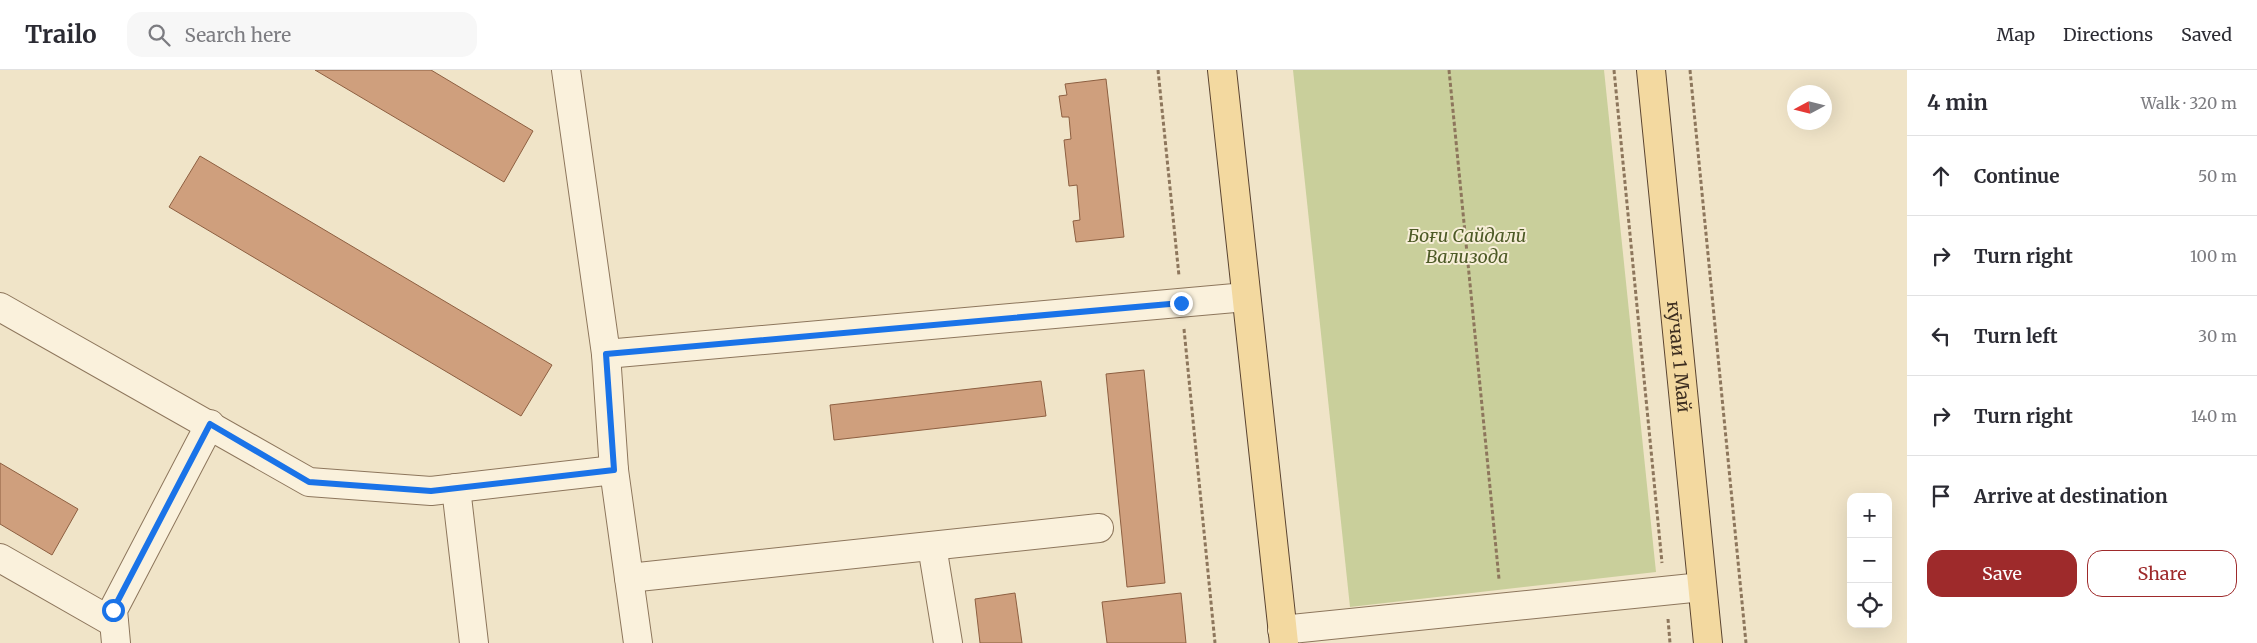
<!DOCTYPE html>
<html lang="en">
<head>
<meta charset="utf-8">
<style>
	body { margin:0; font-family:Merriweather,serif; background:#f7f7f7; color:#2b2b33 }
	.controls { position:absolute; right:15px; bottom:15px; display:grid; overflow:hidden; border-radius:10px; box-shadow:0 5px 20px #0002 }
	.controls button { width:45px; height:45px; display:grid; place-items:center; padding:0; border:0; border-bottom:1px solid #e1e1e2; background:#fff; color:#2b2b33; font:25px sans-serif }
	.compass { position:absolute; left:1787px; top:15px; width:45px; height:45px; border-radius:50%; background:#fff; box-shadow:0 5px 20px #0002; rotate:263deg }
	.stop { position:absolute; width:15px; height:15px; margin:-11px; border:4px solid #1a73e8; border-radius:50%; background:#fff }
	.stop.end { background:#1a73e8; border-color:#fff; box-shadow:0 1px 5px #0008 }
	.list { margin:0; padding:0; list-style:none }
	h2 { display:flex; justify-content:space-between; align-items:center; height:65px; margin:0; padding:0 20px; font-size:21px }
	h2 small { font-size:16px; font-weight:400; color:#7c7c81 }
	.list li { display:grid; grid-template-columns:32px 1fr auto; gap:15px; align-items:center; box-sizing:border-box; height:80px; padding:0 20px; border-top:1px solid #e1e1e2 }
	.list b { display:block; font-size:19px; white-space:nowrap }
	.list em { font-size:16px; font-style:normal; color:#7c7c81 }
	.actions { display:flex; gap:10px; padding:15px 20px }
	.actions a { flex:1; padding:11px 0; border:1px solid #9e2a2b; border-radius:15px; text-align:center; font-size:18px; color:#9e2a2b }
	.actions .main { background:#9e2a2b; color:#fff }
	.icon { flex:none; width:28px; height:28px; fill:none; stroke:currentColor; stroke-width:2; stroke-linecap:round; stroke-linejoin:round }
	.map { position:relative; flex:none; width:1907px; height:573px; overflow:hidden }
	header { display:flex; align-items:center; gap:30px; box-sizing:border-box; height:70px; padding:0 25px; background:#fff; border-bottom:1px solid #e1e1e2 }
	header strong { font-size:24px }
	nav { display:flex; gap:28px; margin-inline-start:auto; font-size:18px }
	.search { width:350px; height:45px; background:#f7f7f7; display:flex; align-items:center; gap:12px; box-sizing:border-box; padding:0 18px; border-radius:15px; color:#7c7c81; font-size:19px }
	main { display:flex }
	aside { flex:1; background:#fff }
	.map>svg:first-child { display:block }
	.green { fill:#c9cf9b }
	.building { fill:#cf9f7d; stroke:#8d5f41 }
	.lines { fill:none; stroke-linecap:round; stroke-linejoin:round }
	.street-casing { stroke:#8d765c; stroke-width:30 }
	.primary-casing { stroke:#5b4430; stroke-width:30 }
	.path { stroke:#8d765c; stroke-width:3; stroke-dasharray:4 2.5; stroke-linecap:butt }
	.street { stroke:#faf1dc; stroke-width:28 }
	.primary { stroke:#f3d9a0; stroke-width:28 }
	.route { stroke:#1a73e8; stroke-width:6 }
	.labels { text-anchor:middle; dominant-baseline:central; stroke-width:4; stroke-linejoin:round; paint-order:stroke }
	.park-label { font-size:18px; font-style:italic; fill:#4d5a26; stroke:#f7eed8 }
	.street-label { font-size:18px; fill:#3d2e20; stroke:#f7eed8 }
</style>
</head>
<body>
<header>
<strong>Trailo</strong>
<div class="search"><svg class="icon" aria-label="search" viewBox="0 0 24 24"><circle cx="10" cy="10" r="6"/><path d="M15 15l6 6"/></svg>Search here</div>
<nav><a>Map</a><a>Directions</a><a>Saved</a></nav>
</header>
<main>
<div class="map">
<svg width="1907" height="573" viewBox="0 0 1907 573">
	<rect width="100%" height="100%" fill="#f0e4c8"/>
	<polygon class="green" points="1293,0 1604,0 1656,502 1350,537"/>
	<g class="building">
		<polygon points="315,0 431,0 533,61 504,112"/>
		<polygon points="1106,9 1124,167 1076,172 1073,151 1080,150 1077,115 1069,116 1064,70 1071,69 1069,47 1062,47 1059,26 1067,25 1065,14"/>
		<polygon points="200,86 552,295 521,346 169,137"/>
		<polygon points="1144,300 1165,513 1127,517 1106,304"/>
		<polygon points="1041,311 1046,346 834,370 830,335"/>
		<polygon points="0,393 78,439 52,485 0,454"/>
		<polygon points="1015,523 1022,573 980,573 975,529"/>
		<polygon points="1181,523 1186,573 1107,573 1102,532"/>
	</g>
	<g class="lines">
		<defs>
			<g id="street">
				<polyline points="566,0 606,284 1246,227"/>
				<polyline points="0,237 309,412 431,421 614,400"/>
				<polyline points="606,284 614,400 638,573"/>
				<polyline points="456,418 474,573"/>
				<polyline points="932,476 948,573"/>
				<polyline points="0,488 114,553"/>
				<polyline points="629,508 1099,458"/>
				<polyline points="1282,560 1702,517"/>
				<polyline points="116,573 113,540 210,354"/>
			</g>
			<g id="primary">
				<polyline points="1222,0 1284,573"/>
				<path id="s1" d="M1651,0L1708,573"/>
			</g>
		</defs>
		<use href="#street" class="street-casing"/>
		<use href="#primary" class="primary-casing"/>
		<g class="path">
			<polyline points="1158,0 1179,206"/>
			<polyline points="1449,0 1499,509"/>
			<polyline points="1614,0 1662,493"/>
			<polyline points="1690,0 1746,573"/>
			<polyline points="1184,259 1215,573"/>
			<polyline points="1668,549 1670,573"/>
		</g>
		<use href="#street" class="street"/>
		<use href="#primary" class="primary"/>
	</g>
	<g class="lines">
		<polyline class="route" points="113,540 210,354 309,412 431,421 614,400 606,284 1181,233"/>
	</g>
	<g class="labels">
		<g class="park-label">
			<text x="1467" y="165">Боғи Сайдалӣ<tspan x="1467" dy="21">Вализода</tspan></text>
		</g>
		<g class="street-label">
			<text stroke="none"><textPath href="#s1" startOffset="288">кӯчаи 1 Май</textPath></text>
		</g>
	</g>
</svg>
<div class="controls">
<button>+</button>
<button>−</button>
<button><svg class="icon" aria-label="locate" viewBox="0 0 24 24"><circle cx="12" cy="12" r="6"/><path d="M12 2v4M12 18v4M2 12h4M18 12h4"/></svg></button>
</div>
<svg class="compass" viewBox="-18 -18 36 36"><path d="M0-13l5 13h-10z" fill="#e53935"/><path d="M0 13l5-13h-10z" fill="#7c7c81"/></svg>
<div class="stop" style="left:113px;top:540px"></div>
<div class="stop end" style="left:1181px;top:233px"></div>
</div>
<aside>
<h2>4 min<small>Walk · 320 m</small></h2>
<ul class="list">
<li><svg class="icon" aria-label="ahead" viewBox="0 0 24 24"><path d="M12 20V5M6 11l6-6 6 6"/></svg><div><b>Continue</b></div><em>50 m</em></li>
<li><svg class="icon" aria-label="right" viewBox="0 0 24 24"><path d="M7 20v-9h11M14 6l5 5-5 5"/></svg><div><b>Turn right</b></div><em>100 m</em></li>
<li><svg class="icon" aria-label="left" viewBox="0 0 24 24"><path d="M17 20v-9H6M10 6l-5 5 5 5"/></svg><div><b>Turn left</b></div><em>30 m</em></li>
<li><svg class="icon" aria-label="right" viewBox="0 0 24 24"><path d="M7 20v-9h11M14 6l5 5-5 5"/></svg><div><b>Turn right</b></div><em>140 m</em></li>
<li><svg class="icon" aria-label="arrive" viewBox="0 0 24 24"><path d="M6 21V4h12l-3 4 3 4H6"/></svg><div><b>Arrive at destination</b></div></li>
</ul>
<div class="actions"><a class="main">Save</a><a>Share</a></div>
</aside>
</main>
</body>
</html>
